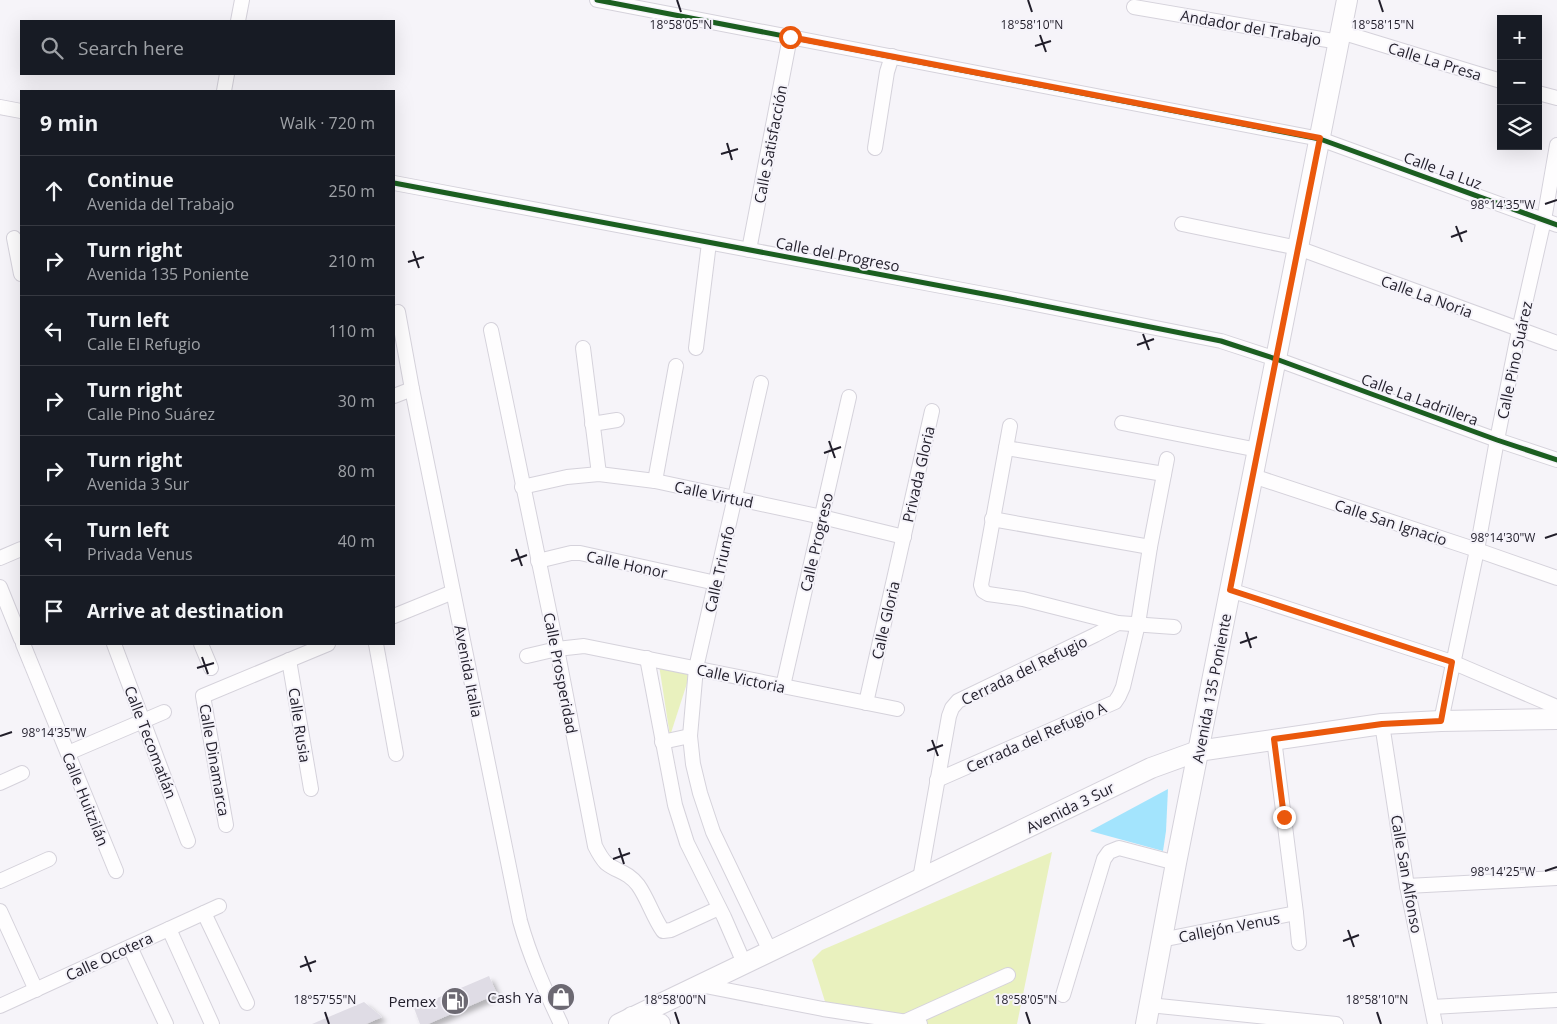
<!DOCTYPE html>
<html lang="en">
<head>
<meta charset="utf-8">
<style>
	body { margin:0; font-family:"Open Sans",sans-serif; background:#242831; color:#f1f3f6 }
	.controls { position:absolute; right:15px; top:15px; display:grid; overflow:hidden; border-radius:0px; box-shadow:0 5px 20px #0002 }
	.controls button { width:45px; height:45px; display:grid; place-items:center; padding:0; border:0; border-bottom:1px solid #363941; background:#171b24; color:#f1f3f6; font:25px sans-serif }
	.stop { position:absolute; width:15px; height:15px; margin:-11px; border:4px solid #ea580c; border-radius:50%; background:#fff }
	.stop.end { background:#ea580c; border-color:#fff; box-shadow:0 1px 5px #0008 }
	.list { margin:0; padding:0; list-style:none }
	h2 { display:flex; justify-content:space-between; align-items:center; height:65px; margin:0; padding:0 20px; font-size:21px }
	h2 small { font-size:16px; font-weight:400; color:#9ea1a6 }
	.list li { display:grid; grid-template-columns:32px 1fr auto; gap:15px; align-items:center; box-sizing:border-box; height:70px; padding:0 20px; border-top:1px solid #363941 }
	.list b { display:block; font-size:19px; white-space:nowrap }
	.list p { margin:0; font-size:16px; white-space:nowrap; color:#9ea1a6 }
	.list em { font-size:16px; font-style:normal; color:#9ea1a6 }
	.icon { flex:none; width:28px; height:28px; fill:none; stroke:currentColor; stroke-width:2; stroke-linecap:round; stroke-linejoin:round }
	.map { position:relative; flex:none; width:1557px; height:1024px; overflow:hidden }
	.search { position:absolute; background:#171b24; box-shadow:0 5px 20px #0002; left:20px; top:20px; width:375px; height:55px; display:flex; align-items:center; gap:12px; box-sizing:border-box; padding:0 18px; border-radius:0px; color:#9ea1a6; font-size:19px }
	.panel { position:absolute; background:#171b24; box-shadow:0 5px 20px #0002; left:20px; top:90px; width:375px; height:555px; border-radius:0px }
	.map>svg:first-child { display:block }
	.green { fill:#e9f1be }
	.water { fill:#a3e4fd }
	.building { fill:#dfdce5; filter:url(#shadow) }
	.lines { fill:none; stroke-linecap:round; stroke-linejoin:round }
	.street-casing { stroke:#d5d2db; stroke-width:16 }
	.secondary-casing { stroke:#d5d2db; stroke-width:22 }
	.street { stroke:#fefdfe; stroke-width:14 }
	.secondary { stroke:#fefdfe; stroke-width:20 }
	.cycleway-casing { stroke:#f5f3fa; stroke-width:8 }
	.cycleway { stroke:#1b5e20; stroke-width:5 }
	.route { stroke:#ea580c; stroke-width:6 }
	.ticks { fill:none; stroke:#211e2a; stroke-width:2 }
	.labels { text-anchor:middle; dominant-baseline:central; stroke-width:4; stroke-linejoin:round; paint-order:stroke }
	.street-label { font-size:15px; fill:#211e2a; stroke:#f5f3fa }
	.poi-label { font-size:15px; fill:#211e2a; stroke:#f5f3fa; text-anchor:end }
	.ticks-label { font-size:12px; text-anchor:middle; fill:#211e2a; stroke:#f5f3fa; stroke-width:4; stroke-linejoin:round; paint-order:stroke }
</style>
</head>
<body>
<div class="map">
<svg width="1557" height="1024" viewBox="0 0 1557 1024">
	<defs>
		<filter id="shadow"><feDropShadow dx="4.5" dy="4.5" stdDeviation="2.5" flood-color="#0004"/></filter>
	</defs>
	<rect width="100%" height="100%" fill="#f6f4f9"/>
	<g class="green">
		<polygon points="659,665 690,674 670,736"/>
		<polygon points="1052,852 1017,1024 915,1024 827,1008 812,960 822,950"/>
	</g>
	<polygon class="water" points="1168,789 1166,831 1163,851 1090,831"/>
	<g class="building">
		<polygon points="489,976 497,994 428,1024 420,1024 414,1008"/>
		<polygon points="364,1002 382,1017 366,1024 312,1024"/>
	</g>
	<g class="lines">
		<defs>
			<g id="street">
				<polyline points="597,0 1320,139 1557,225"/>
				<polyline points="1134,7 1339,42"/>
				<polyline points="238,21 242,0"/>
				<polyline points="1341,32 1501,81"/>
				<polyline points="224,91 227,74"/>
				<polyline points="1538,93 1557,98"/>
				<polyline points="0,107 21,111"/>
				<polyline points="875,148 887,72 892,56"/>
				<polyline points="394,183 1005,298 1221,341 1276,359 1497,440 1557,460"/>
				<polyline points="1182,224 1298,248 1557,343"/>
				<polyline points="14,238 21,274"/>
				<polyline points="749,250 790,37"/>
				<path d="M398,312L412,389L520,921C530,957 545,990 561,1024"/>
				<path d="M491,330L557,649L595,846C598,852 601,858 606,863C617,872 627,871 638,885C648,899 653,917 663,931L671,930L719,908"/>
				<polyline points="583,348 599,474"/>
				<polyline points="696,348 709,243"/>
				<polyline points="761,383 696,668 690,736 693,764 700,793 713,832 770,951"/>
				<polyline points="394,396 412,389"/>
				<polyline points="1122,423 1258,450"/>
				<polyline points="592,424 617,420"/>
				<polyline points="1010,426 981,585 983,591 988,594 1023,599 1118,623 1174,627"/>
				<polyline points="1006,448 1164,474"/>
				<polyline points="1253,476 1477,550 1557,578"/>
				<polyline points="655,481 676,366"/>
				<polyline points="522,487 567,477 599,474 655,481 822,517 904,537"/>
				<polyline points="992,519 1150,547"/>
				<polyline points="0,558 21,549"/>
				<polyline points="538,561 571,553 580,553 716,583"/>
				<polyline points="0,587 21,639"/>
				<polyline points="1230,590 1452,662 1557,707"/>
				<polyline points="394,616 453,592"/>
				<polyline points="23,644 116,871"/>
				<polyline points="114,644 188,841"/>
				<polyline points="201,644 211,668"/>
				<polyline points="376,644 396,754"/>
				<polyline points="527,656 557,649 584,646 897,709"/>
				<polyline points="647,658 675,805 687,843 724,917 744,963"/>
				<polyline points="289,660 311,789"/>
				<polyline points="783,686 849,397"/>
				<polyline points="866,703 932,411"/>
				<polyline points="1441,721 1477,550 1497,440 1519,330 1544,220 1557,145"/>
				<polyline points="1382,724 1407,886 1435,1024"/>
				<polyline points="1274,739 1296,913 1299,943"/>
				<polyline points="662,742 690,736"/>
				<polyline points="68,753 164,712"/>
				<polyline points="937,780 1115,702 1119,696 1123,687 1138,624 1150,547 1167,459"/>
				<polyline points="0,783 22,773"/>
				<polyline points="226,825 203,696 328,644"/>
				<polyline points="920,879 949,716 952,708 958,701 1095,635 1118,623"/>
				<polyline points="0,881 49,859"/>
				<polyline points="1407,886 1557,878"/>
				<polyline points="0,911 36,990"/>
				<polyline points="204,913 247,1003"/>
				<polyline points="169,929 212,1024"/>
				<polyline points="1161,940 1296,913"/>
				<polyline points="130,947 166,1024"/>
				<polyline points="700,985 823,1009 920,1024"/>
				<polyline points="1063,995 1104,859 1109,852 1119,848 1176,863"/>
				<polyline points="1149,1005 1336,1024"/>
				<polyline points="0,1006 219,906"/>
				<polyline points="1432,1007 1557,1000"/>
				<polyline points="906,1021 1008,975"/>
			</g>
			<g id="secondary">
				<polyline points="632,1017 660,1024"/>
				<polyline points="619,1024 1151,768 1198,751 1382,724 1441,721 1557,719"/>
				<polyline points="1146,1024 1176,863 1347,0"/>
			</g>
		</defs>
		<use href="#street" class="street-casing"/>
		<use href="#secondary" class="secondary-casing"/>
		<use href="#street" class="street"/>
		<use href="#secondary" class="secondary"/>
		<defs>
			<g id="cycleway">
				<polyline points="597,0 1320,139 1557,225"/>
				<polyline points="394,183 1005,298 1221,341 1276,359 1497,440 1557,460"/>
			</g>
		</defs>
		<use href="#cycleway" class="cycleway-casing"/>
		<use href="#cycleway" class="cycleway"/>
	</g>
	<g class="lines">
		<polyline class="route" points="790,37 1320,138 1230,590 1452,662 1441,721 1382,724 1274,739 1284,817"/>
	</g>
	<path class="ticks" d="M677,0L681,12M1028,0L1032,12M1379,0L1383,12M1040,35L1046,52M1035,46L1051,41M727,143L732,160M721,154L738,149M1545,204L1557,200M1456,226L1462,242M1451,237L1467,231M413,251L419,268M408,262L424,257M1143,334L1149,350M1137,345L1154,339M829,441L835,458M824,453L841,447M1545,538L1557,534M516,549L522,566M511,561L527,555M1246,632L1251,648M1240,643L1257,637M202,657L208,674M197,668L214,663M0,736L12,732M932,740L938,756M927,751L943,745M619,848L624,864M613,859L630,853M1545,871L1557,867M1348,930L1354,947M1343,941L1359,935M305,956L311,972M300,967L316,961M325,1012L329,1024M675,1012L679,1024M1026,1012L1030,1024M1377,1012L1381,1024"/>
	<defs>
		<symbol id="shop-disc" viewBox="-11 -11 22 22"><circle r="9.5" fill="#6c6972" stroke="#f5f3fa"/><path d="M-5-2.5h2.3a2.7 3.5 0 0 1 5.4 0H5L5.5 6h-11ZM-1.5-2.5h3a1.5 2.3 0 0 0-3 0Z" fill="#fff"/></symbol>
		<symbol id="fuel-disc" viewBox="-11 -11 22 22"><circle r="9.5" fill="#6c6972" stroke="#f5f3fa"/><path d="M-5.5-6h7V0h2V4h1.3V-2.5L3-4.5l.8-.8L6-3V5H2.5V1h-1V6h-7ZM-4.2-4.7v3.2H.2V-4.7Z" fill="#fff"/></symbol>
	</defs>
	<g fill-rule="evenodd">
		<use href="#shop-disc" x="545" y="981" width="32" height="32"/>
		<use href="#fuel-disc" x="439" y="985" width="32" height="32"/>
	</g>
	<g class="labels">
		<g class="street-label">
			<text transform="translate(1251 27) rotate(10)">Andador del Trabajo</text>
			<text transform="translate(1435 61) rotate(17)">Calle La Presa</text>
			<text transform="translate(770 144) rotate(-79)">Calle Satisfacción</text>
			<text transform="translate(1443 170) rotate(20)">Calle La Luz</text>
			<text transform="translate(838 254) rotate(11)">Calle del Progreso</text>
			<text transform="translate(1427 296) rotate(20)">Calle La Noria</text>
			<text transform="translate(1514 360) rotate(-78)">Calle Pino Suárez</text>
			<text transform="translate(1420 399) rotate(20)">Calle La Ladrillera</text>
			<text transform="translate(918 474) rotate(-77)">Privada Gloria</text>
			<text transform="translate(714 494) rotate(12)">Calle Virtud</text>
			<text transform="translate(1391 522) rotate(18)">Calle San Ignacio</text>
			<text transform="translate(816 542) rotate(-77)">Calle Progreso</text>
			<text transform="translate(627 564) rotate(12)">Calle Honor</text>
			<text transform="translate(719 569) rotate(-77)">Calle Triunfo</text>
			<text transform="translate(885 620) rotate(-77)">Calle Gloria</text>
			<text transform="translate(1024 670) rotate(-26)">Cerrada del Refugio</text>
			<text transform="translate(469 671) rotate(79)">Avenida Italia</text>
			<text transform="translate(561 673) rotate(79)">Calle Prosperidad</text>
			<text transform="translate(741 678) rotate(12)">Calle Victoria</text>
			<text transform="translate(1211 688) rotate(-79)">Avenida 135 Poniente</text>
			<text transform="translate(300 725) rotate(81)">Calle Rusia</text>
			<text transform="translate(1036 737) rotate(-24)">Cerrada del Refugio A</text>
			<text transform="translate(151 742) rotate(69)">Calle Tecomatlán</text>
			<text transform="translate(215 760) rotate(80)">Calle Dinamarca</text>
			<text transform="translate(86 799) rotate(68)">Calle Huitzilán</text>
			<text transform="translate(1070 807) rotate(-26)">Avenida 3 Sur</text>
			<text transform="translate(1407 874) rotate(80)">Calle San Alfonso</text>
			<text transform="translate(1229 927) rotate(-11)">Callejón Venus</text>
			<text transform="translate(109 956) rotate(-25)">Calle Ocotera</text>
		</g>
		<g class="poi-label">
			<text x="542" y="997">Cash Ya</text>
			<text x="436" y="1001">Pemex</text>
		</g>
	</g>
	<g class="ticks-label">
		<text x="681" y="29">18°58'05"N</text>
		<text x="1032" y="29">18°58'10"N</text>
		<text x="1383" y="29">18°58'15"N</text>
		<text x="1503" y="209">98°14'35"W</text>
		<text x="1503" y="542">98°14'30"W</text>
		<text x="54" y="737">98°14'35"W</text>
		<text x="1503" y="876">98°14'25"W</text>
		<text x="325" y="1004">18°57'55"N</text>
		<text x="675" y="1004">18°58'00"N</text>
		<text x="1026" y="1004">18°58'05"N</text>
		<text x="1377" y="1004">18°58'10"N</text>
	</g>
</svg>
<div class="controls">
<button>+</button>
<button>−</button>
<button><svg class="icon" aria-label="layers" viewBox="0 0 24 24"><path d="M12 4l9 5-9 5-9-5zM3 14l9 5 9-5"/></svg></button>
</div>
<div class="stop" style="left:790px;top:37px"></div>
<div class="stop end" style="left:1284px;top:817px"></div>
<div class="search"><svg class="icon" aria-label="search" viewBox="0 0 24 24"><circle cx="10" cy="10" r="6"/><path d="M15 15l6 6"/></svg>Search here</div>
<section class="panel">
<h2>9 min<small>Walk · 720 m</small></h2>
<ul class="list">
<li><svg class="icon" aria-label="ahead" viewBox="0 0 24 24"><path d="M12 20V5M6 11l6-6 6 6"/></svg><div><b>Continue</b><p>Avenida del Trabajo</p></div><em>250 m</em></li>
<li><svg class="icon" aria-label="right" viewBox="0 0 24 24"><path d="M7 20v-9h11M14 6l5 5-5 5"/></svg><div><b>Turn right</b><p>Avenida 135 Poniente</p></div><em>210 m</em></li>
<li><svg class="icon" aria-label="left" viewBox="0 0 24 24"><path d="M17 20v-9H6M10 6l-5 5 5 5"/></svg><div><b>Turn left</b><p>Calle El Refugio</p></div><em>110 m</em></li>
<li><svg class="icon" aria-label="right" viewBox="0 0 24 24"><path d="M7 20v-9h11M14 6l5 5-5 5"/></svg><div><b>Turn right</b><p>Calle Pino Suárez</p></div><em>30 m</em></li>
<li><svg class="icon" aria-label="right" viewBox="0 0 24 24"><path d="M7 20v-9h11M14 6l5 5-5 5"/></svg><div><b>Turn right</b><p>Avenida 3 Sur</p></div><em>80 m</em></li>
<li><svg class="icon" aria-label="left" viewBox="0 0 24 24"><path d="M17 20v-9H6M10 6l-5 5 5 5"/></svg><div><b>Turn left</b><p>Privada Venus</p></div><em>40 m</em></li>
<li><svg class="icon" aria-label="arrive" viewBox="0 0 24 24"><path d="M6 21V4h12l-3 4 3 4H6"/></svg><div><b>Arrive at destination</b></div></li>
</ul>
</section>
</div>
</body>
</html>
